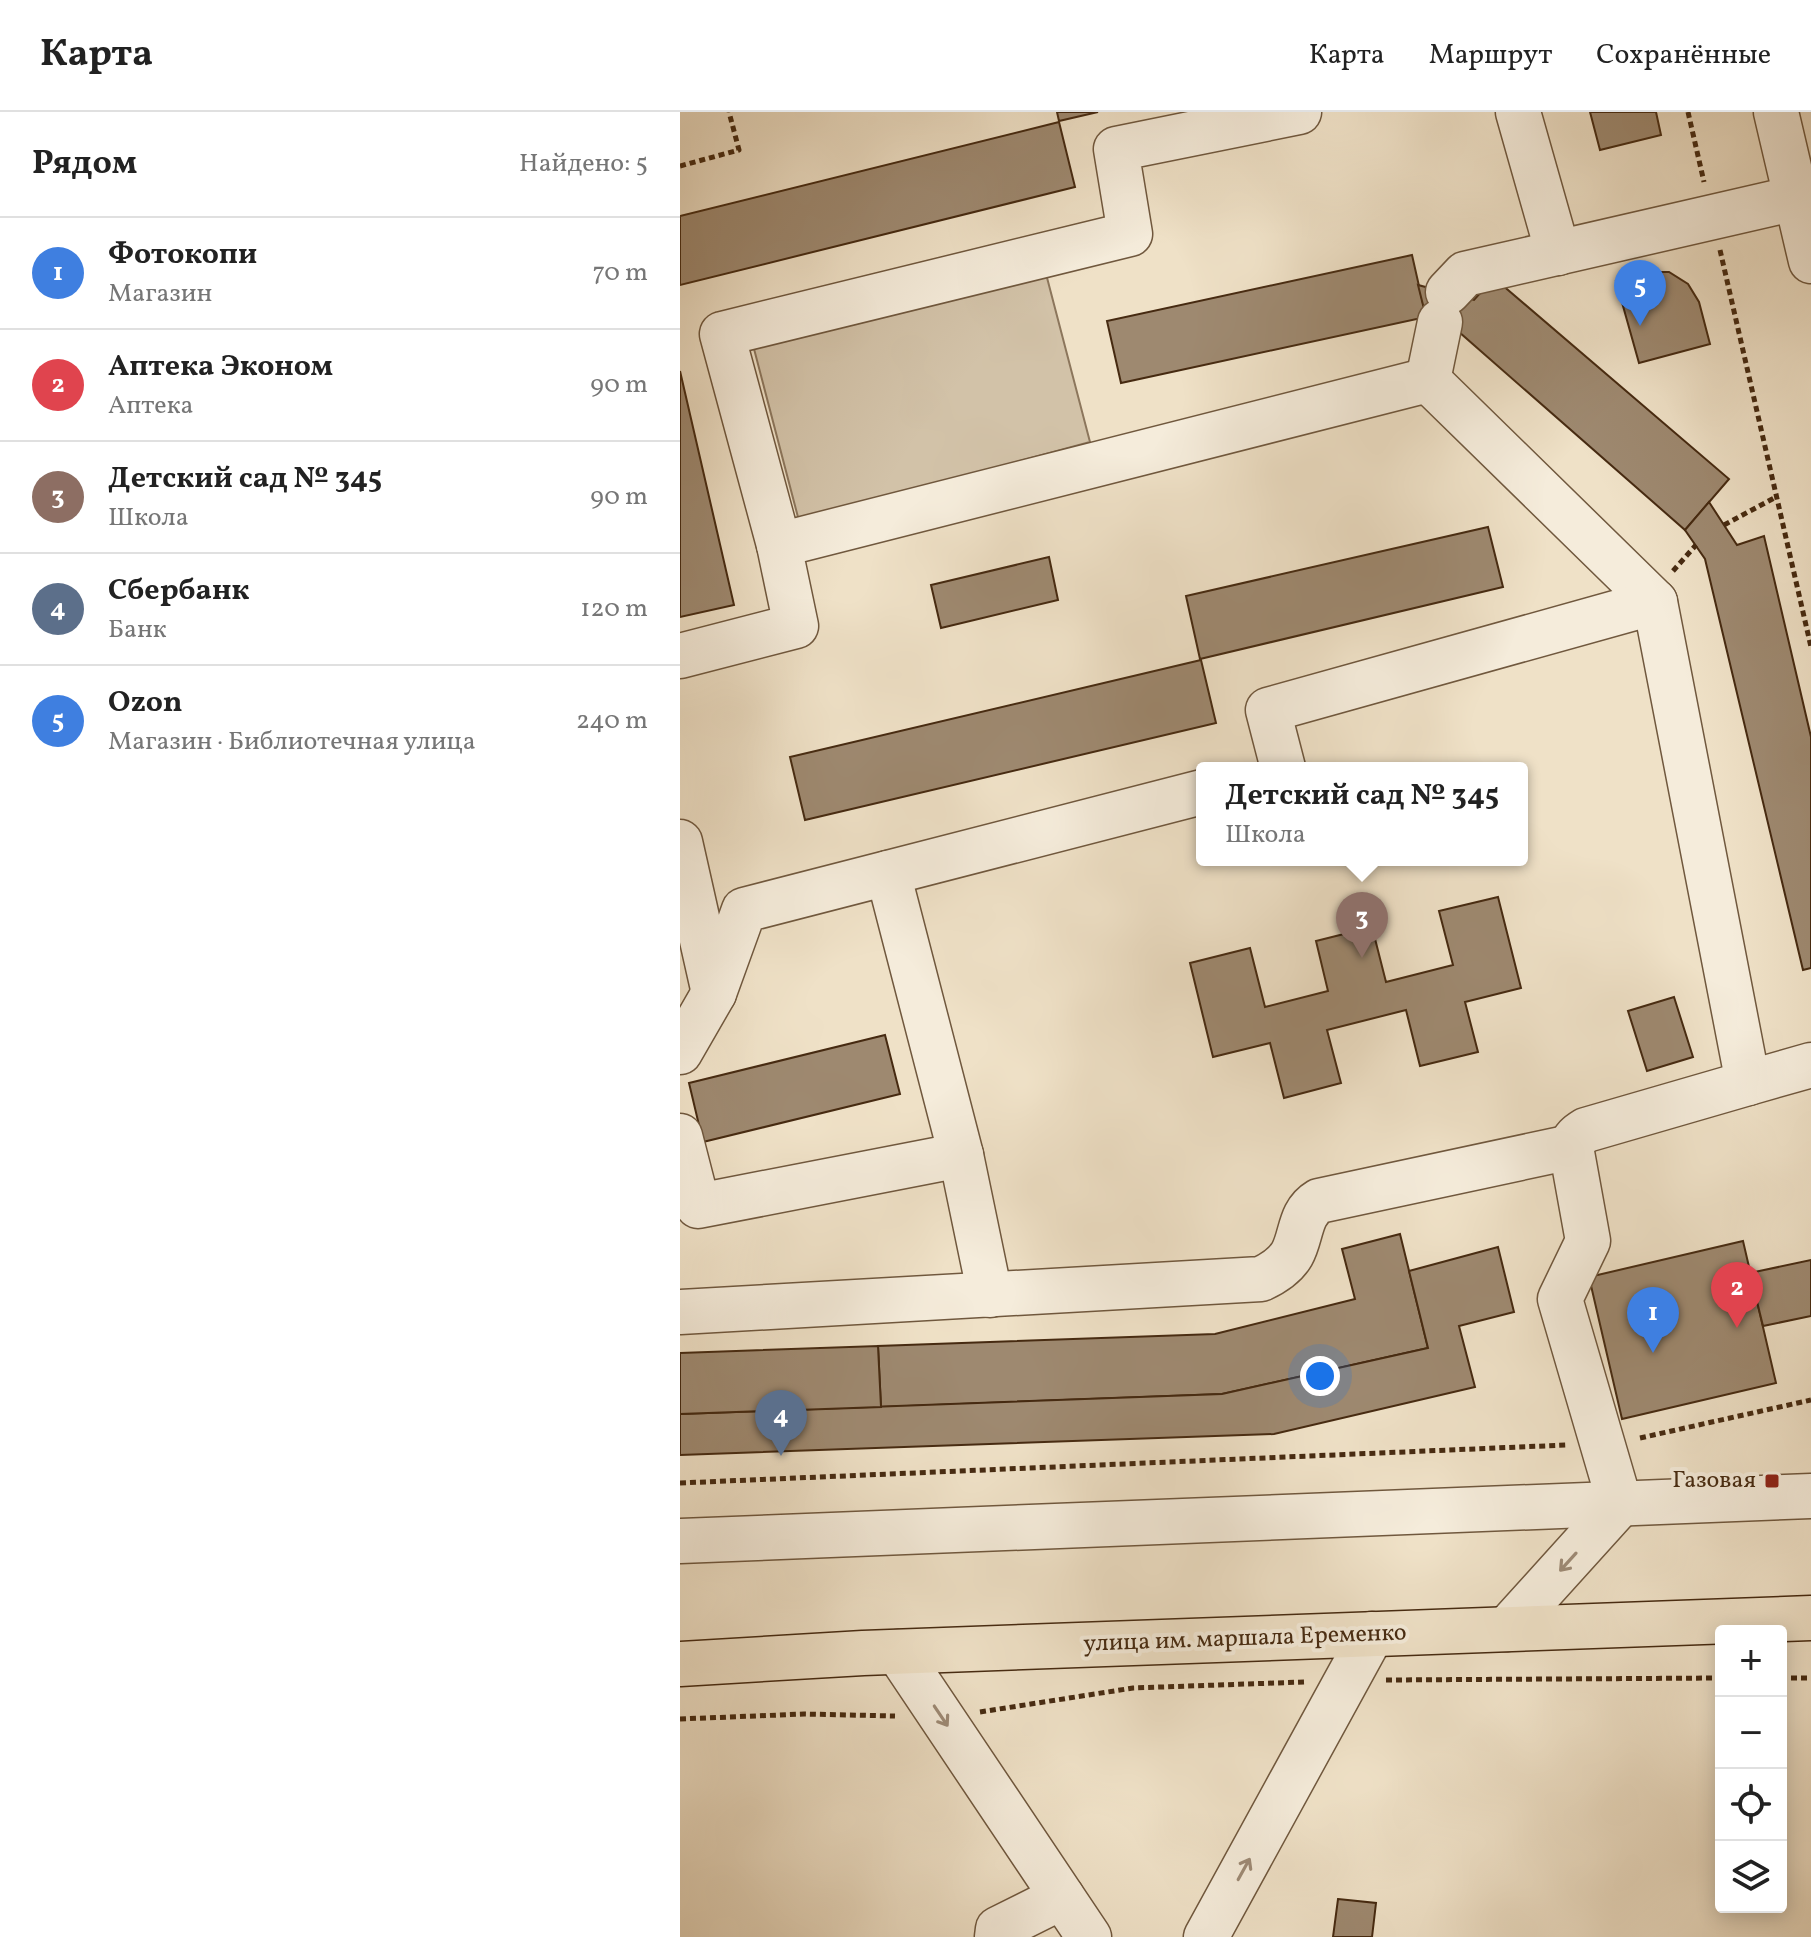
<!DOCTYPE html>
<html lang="ru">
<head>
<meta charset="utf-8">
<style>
	body { margin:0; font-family:Vollkorn,serif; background:#f2f2f2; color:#222 }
	.controls { position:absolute; right:24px; bottom:24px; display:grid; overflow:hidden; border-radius:8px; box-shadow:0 4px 20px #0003 }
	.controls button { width:72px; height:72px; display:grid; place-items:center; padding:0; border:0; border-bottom:2px solid #e0e0e0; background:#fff; color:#222; font:40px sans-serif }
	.you { position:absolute; left:640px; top:1264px; width:28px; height:28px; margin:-20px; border:6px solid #fff; border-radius:50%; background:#1a73e8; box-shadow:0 0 0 12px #1a73e833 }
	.badge { display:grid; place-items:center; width:52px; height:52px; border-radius:50%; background:#8f2418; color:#fff; font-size:26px; font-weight:700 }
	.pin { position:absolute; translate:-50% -66px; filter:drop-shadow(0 2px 4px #0008) }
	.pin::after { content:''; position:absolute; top:42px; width:28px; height:24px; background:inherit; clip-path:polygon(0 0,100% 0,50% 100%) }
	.popup { position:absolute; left:516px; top:650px; width:332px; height:104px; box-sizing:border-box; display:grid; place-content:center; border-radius:8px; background:#fff; filter:drop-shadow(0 2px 6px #0005); font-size:26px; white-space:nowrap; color:#767676 }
	.popup b { font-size:30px; color:#222 }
	.popup::after { content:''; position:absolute; left:50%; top:100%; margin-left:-16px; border:16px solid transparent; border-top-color:#fff }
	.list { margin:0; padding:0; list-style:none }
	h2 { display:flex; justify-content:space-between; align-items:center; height:104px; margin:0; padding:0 32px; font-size:34px }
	h2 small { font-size:26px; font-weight:400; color:#767676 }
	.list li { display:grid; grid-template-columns:52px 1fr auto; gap:24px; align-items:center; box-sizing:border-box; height:112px; padding:0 32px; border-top:2px solid #e0e0e0 }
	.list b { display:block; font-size:30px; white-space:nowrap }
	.list p { margin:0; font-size:26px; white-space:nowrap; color:#767676 }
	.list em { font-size:26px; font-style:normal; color:#767676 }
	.icon { flex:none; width:44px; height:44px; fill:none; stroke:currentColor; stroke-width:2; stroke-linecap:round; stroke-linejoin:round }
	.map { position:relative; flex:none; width:1131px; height:1825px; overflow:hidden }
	header { display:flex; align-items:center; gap:48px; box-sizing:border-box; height:112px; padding:0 40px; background:#fff; border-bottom:2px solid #e0e0e0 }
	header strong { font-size:38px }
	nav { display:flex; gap:44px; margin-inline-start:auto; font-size:28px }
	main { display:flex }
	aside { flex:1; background:#fff }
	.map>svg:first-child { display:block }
	.green { fill:#d2c2a8; stroke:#8c765c; stroke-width:2 }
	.building { fill:#9e8970; stroke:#462a11; stroke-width:2 }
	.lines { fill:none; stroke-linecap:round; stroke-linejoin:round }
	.minor-casing { stroke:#70583e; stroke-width:47 }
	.highway-casing { stroke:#462a11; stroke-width:47 }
	.path { stroke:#462a11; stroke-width:5; stroke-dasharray:6 4; stroke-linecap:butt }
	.minor { stroke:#f5ecdb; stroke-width:44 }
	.highway { stroke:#efe1c7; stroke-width:44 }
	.oneway { stroke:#9e8b76 }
	.poi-dot { fill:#8f2418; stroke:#f5ecdb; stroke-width:3 }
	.labels { text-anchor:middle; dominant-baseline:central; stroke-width:8; stroke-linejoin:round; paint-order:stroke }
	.poi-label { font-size:24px; fill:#462a11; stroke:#f5ecdb; text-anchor:end }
	.street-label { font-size:24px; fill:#462a11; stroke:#f5ecdb }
</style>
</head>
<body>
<header>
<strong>Карта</strong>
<nav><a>Карта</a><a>Маршрут</a><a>Сохранённые</a></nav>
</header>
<main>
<aside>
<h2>Рядом<small>Найдено: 5</small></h2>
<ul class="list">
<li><span class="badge" style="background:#3f7fe0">1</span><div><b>Фотокопи</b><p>Магазин</p></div><em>70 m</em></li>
<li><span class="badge" style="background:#e0444e">2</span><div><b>Аптека Эконом</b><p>Аптека</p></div><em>90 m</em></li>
<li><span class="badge" style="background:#8d6e63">3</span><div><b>Детский сад № 345</b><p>Школа</p></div><em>90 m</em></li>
<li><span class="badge" style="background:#5c6f8a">4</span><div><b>Сбербанк</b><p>Банк</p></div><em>120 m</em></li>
<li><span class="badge" style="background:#3f7fe0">5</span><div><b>Ozon</b><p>Магазин · Библиотечная улица</p></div><em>240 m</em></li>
</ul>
</aside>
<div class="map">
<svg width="1131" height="1825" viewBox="0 0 1131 1825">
	<rect width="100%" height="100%" fill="#efe1c7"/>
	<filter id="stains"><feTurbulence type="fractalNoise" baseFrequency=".0025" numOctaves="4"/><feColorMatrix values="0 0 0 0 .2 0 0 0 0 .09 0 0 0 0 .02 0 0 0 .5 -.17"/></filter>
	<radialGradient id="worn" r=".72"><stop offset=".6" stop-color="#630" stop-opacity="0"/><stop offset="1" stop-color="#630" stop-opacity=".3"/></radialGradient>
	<polygon class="green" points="365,158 410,330 119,409 73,233"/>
	<g class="building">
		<polygon points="377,0 418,0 379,9"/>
		<polygon points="910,0 976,0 981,23 920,38"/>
		<polygon points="379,10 395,75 0,173 0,104"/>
		<polygon points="732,143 746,205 441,271 427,209"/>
		<polygon points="969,160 989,160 1008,172 1019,190 1030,232 959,251 936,169"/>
		<polygon points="814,166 1049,367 1005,418 771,213 746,205 738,173 794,188"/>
		<polygon points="0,259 54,493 0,505"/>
		<polygon points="1029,390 1057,433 1084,424 1131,625 1131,856 1123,858 1025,447 1005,418"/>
		<polygon points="808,415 823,475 520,547 506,484"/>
		<polygon points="369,445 378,488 261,516 251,473"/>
		<polygon points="521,548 536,611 125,708 110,645"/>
		<polygon points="818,785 841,876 785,890 798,940 740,954 726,898 647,918 661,971 604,986 590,931 533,945 510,851 570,836 585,895 648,879 636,829 692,815 706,870 773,853 759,799"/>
		<polygon points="994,885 1013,945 967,959 948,899"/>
		<polygon points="205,923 220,982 23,1030 9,971"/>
		<polygon points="720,1122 748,1236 542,1282 201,1295 198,1234 535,1222 675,1187 662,1137"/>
		<polygon points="1063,1129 1096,1271 942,1307 909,1165"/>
		<polygon points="818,1135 834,1200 779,1214 795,1275 594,1322 0,1343 0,1302 542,1282 748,1236 729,1159"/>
		<polygon points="1131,1148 1131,1204 1083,1214 1070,1161"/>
		<polygon points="198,1234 201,1295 0,1302 0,1241"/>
		<polygon points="658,1787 696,1791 692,1825 653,1825"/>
	</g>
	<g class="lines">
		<defs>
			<g id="minor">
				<polyline points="838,0 878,141"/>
				<polyline points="1096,0 1131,149"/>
				<polyline points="768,180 785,162 1116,86"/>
				<polyline points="748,268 760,210"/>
				<polyline points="99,433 42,222 450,122 436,37 619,0"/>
				<polyline points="0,544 116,514 99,433 748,268 975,490"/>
				<polyline points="603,656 588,598 975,490 1068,971 1131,953"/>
				<polyline points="0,730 34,881"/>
				<polyline points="208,761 281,1043 310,1183"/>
				<polyline points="0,940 34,881 64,798 522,680"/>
				<polyline points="0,1024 18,1094 281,1043"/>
				<path d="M0,1200L581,1167C594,1161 605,1154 612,1142C622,1124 619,1101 639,1089L891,1035"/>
				<polyline points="0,1429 1131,1384"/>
				<path d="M827,1517L940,1392L880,1187L908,1129L891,1035C894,1026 898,1023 906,1018L1068,971"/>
				<polyline points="218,1540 409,1825"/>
				<polyline points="317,1825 318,1817 382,1785"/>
				<polyline points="526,1825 692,1522"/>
			</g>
			<polyline id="highway" points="0,1552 183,1541 1131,1506"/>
		</defs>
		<use href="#minor" class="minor-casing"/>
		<use href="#highway" class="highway-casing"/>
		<g class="path">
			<polyline points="1008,0 1024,70"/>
			<polyline points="0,54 59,38 49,0"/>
			<polyline points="1040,138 1131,535"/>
			<polyline points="1044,413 1096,385"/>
			<polyline points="993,459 1016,433"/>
			<polyline points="960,1326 1131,1288"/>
			<polyline points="0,1371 886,1333"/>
			<polyline points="1101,1566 1131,1566"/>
			<polyline points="706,1568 1041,1566"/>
			<polyline points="300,1600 453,1576 624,1570"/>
			<polyline points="0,1607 124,1602 215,1604"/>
		</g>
		<use href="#minor" class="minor"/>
		<use href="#highway" class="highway"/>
	</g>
	<defs><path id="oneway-shaft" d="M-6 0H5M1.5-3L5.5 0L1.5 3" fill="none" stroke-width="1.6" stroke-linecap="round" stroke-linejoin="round" transform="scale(2)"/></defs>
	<g class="oneway">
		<use href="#oneway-shaft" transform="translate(888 1450) rotate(132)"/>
		<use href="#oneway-shaft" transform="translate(261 1604) rotate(56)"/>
		<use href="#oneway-shaft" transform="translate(564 1757) rotate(-61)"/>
	</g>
	<rect class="poi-dot" x="1084" y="1361" width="16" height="16" rx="4"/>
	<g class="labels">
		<g class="poi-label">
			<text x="1076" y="1369">Газовая</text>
		</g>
		<g class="street-label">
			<text transform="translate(565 1527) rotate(-2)">улица им. маршала Еременко</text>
		</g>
	</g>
	<rect width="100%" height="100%" filter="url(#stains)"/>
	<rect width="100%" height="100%" fill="url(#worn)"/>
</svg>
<div class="controls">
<button>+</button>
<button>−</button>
<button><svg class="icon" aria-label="locate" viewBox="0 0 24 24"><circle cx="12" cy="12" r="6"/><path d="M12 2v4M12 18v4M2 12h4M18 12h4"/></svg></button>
<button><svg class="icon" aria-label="layers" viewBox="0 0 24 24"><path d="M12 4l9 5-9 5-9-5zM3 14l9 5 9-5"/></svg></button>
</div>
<div class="you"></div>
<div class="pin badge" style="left:973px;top:1241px;background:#3f7fe0">1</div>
<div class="pin badge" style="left:1057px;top:1216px;background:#e0444e">2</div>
<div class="pin badge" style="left:682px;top:846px;background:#8d6e63">3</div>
<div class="popup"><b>Детский сад № 345</b>Школа</div>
<div class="pin badge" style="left:101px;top:1344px;background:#5c6f8a">4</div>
<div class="pin badge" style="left:960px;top:214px;background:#3f7fe0">5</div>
</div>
</main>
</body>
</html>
